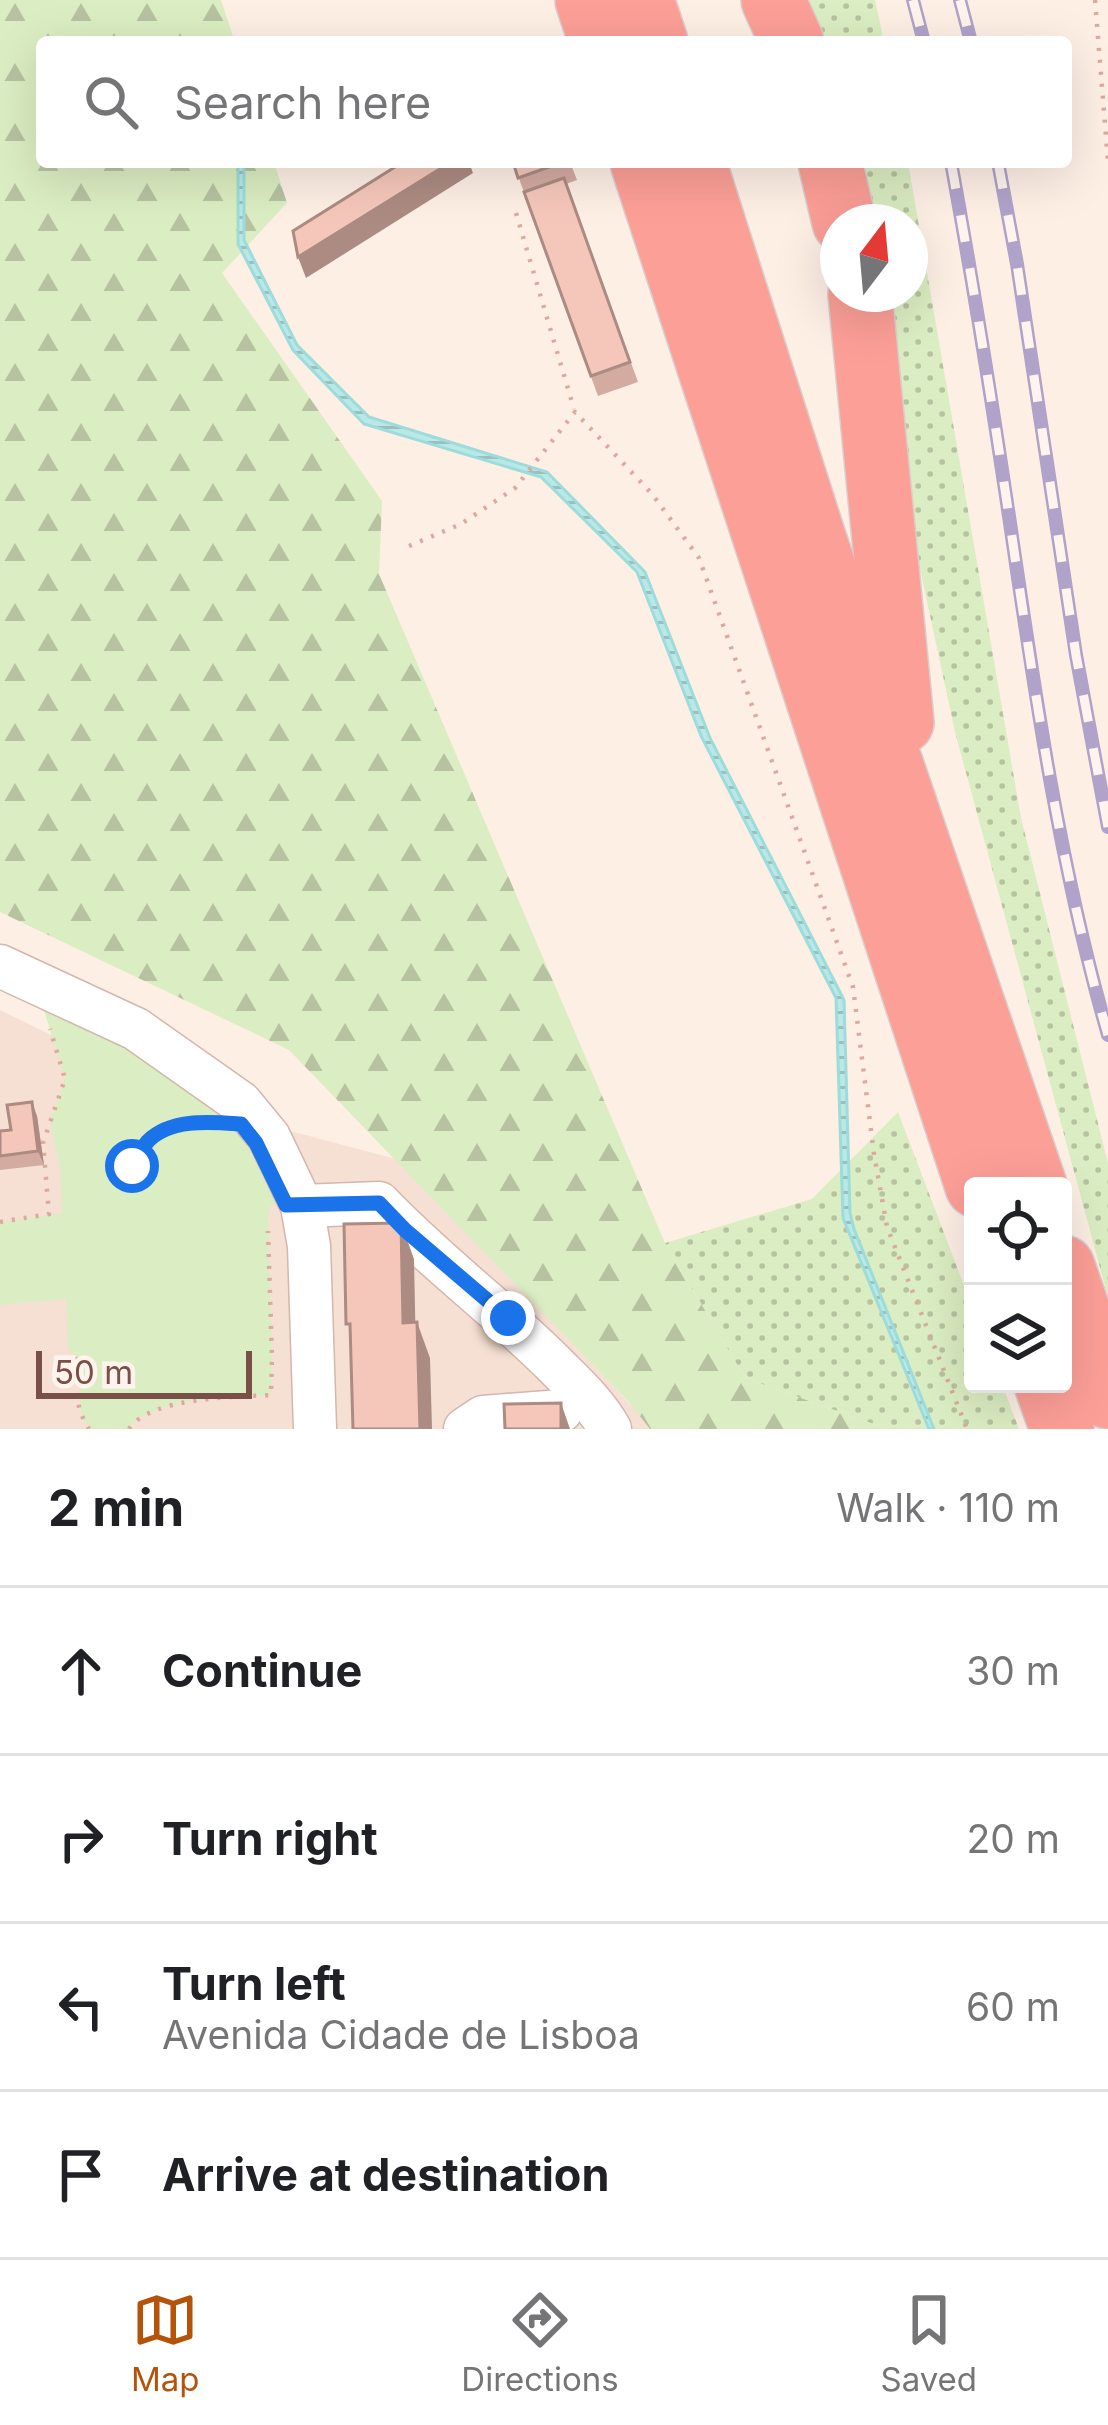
<!DOCTYPE html>
<html lang="en">
<head>
<meta charset="utf-8">
<style>
	body { margin:0; font-family:Inter,sans-serif; background:#f2f2f2; color:#202124 }
	.controls { position:absolute; right:36px; bottom:36px; display:grid; overflow:hidden; border-radius:12px; box-shadow:0 12px 48px #0002 }
	.controls button { width:108px; height:108px; display:grid; place-items:center; padding:0; border:0; border-bottom:3px solid #e0e0e0; background:#fff; color:#202124; font:60px sans-serif }
	.compass { position:absolute; left:820px; top:204px; width:108px; height:108px; border-radius:50%; background:#fff; box-shadow:0 12px 48px #0002; rotate:16deg }
	.scale { position:absolute; left:36px; bottom:30px; width:216px; box-sizing:border-box; padding-left:12px; border:6px solid #795048; border-top:0; font-size:33px; line-height:42px; white-space:nowrap; color:#795048; -webkit-text-stroke:9px #fff4ed; paint-order:stroke }
	.stop { position:absolute; width:36px; height:36px; margin:-27px; border:9px solid #1a73e8; border-radius:50%; background:#fff }
	.stop.end { background:#1a73e8; border-color:#fff; box-shadow:0 3px 12px #0008 }
	.list { margin:0; padding:0; list-style:none }
	h2 { display:flex; justify-content:space-between; align-items:center; height:156px; margin:0; padding:0 48px; font-size:51px }
	h2 small { font-size:39px; font-weight:400; color:#757577 }
	.list li { display:grid; grid-template-columns:78px 1fr auto; gap:36px; align-items:center; box-sizing:border-box; height:168px; padding:0 48px; border-top:3px solid #e0e0e0 }
	.list b { display:block; font-size:45px; white-space:nowrap }
	.list p { margin:0; font-size:39px; white-space:nowrap; color:#757577 }
	.list em { font-size:39px; font-style:normal; color:#757577 }
	.icon { flex:none; width:66px; height:66px; fill:none; stroke:currentColor; stroke-width:2; stroke-linecap:round; stroke-linejoin:round }
	.map { position:relative; flex:none; width:1108px; height:1429px; overflow:hidden }
	.search { position:absolute; background:#fff; box-shadow:0 12px 48px #0002; left:36px; right:36px; top:36px; height:132px; display:flex; align-items:center; gap:30px; box-sizing:border-box; padding:0 42px; border-radius:12px; color:#757577; font-size:45px }
	.sheet { height:828px; background:#fff }
	nav { display:flex; justify-content:space-around; align-items:center; box-sizing:border-box; height:168px; border-top:3px solid #e0e0e0; background:#fff; font-size:33px; color:#757577 }
	nav a { display:grid; justify-items:center; gap:6px }
	nav .on { color:#b45309 }
	.map>svg:first-child { display:block }
	.residential { fill:#f6e0d3 }
	.grass { fill:url(#grass-dots) }
	.forest { fill:url(#forest-firs) }
	.green { fill:#dbedc2 }
	.water { fill:url(#water-rules); stroke:#9ddcda; stroke-width:3 }
	.lines { fill:none; stroke-linecap:round; stroke-linejoin:round }
	.minor-casing { stroke:#d3b7ac; stroke-width:45 }
	.highway-casing { stroke:#d9cecc; stroke-width:66 }
	.path { stroke:#dba99d; stroke-width:4.5; stroke-dasharray:3 9; stroke-linecap:butt }
	.minor { stroke:#fff; stroke-width:42 }
	.highway { stroke:#fc9f97; stroke-width:63 }
	.rail-casing { stroke:#b0a2c9; stroke-width:14 }
	.rail { stroke:#fff4ed; stroke-width:9; stroke-dasharray:27; stroke-linecap:butt }
	.wall { fill:#d3aba0 }
	.shaded-wall { fill:#ac8b82 }
	.building { fill:#f5c7ba; stroke:#ac8b82; stroke-width:3 }
	.route { stroke:#1a73e8; stroke-width:15 }
</style>
</head>
<body>
<div class="map">
<svg width="1108" height="1429" viewBox="0 0 1108 1429">
	<defs>
		<pattern id="grass-dots" width="8" height="8" patternUnits="userSpaceOnUse" patternTransform="scale(3)"><rect width="8" height="8" fill="#dbedc2"/><path d="M2 2h.1M6 6h.1" fill="none" stroke="#b6c2a0" stroke-width="1.8" stroke-linecap="round"/></pattern>
		<pattern id="forest-firs" width="22" height="20" patternUnits="userSpaceOnUse" patternTransform="scale(3)"><rect width="22" height="20" fill="#dbedc2"/><path d="M5 1l3.5 6h-7zM16 11l3.5 6h-7z" fill="#b6c2a0"/></pattern>
		<pattern id="water-rules" width="6" height="5" patternUnits="userSpaceOnUse" patternTransform="scale(3)"><rect width="6" height="5" fill="#b8e9e7"/><path d="M0 2.5h6" fill="none" stroke="#9abfbd"/></pattern>
	</defs>
	<rect width="100%" height="100%" fill="#feefe5"/>
	<polygon class="residential" points="0,1010 197,1106 407,1162 653,1429 0,1429"/>
	<g class="grass">
		<polygon points="809,0 875,0 884,42 822,42"/>
		<polygon points="846,162 908,162 1021,818 1108,1163 1108,1297 955,732 905,499 869,294 910,294 910,222 857,222"/>
		<polygon points="898,1112 973,1309 973,1384 1002,1384 1019,1429 887,1429 745,1378 665,1243 812,1199"/>
	</g>
	<polygon class="forest" points="0,0 221,0 235,42 42,42 42,162 274,162 287,203 222,273 382,501 379,574 665,1243 745,1378 887,1429 650,1429 628,1401 289,1050 0,912"/>
	<path class="green" d="M38,991L230,1106L283,1198L269,1207L268,1218L272,1357L271,1395C235,1397 150,1397 129,1429H91L82,1418L77,1357L68,1350L66,1299L0,1305V1222L62,1213L60,1170L50,1121L65,1079Z"/>
	<polygon class="water" points="238,162 244,162 244,240 297,345 369,417 547,472 645,572 710,738 844,1000 850,1213 854,1229 934,1429 929,1429 843,1218 836,998 701,736 637,572 541,477 364,424 293,350 238,244"/>
	<g class="lines">
		<defs>
			<g id="minor">
				<polyline points="0,966 136,1029 241,1103 269,1137 302,1206 309,1246 315,1429"/>
				<path d="M302,1206L379,1203C434,1261 499,1309 556,1366C576,1386 596,1404 610,1429"/>
				<polyline points="465,1429 483,1417 561,1411"/>
			</g>
			<g id="highway">
				<polyline points="587,0 601,42"/>
				<polyline points="642,0 656,42"/>
				<polyline points="773,0 792,42"/>
				<polyline points="642,162 977,1186"/>
				<polyline points="694,162 814,538 1035,1186"/>
				<polyline points="830,162 844,222"/>
				<polyline points="860,294 902,722"/>
				<polyline points="1063,1267 1108,1397"/>
				<polyline points="1046,1384 1062,1429"/>
			</g>
		</defs>
		<use href="#minor" class="minor-casing"/>
		<use href="#highway" class="highway-casing"/>
		<g class="path">
			<polyline points="1095,0 1108,161"/>
			<polyline points="516,213 574,409"/>
			<polyline points="409,546 461,524 515,488 575,412 652,494 699,558 853,987 874,1154 887,1227 967,1429"/>
			<polyline points="132,1166 149,1140 176,1126 204,1121"/>
			<polyline points="0,1222 49,1214 43,1143 65,1079 50,1029"/>
			<path d="M77,1357C74,1382 75,1408 89,1429"/>
			<path d="M129,1429C150,1397 235,1397 271,1395L272,1357L268,1231"/>
		</g>
		<use href="#minor" class="minor"/>
		<use href="#highway" class="highway"/>
		<defs>
			<g id="rail">
				<polyline points="913,0 924,42"/>
				<polyline points="960,0 971,42"/>
				<path d="M951,162C973,282 992,402 1010,523C1035,695 1060,868 1108,1035"/>
				<polyline points="998,162 1017,264 1076,655 1108,827"/>
			</g>
		</defs>
		<use href="#rail" class="rail-casing"/>
		<use href="#rail" class="rail"/>
	</g>
	<g class="wall">
		<polygon points="513,162 570,162 577,180 566,184 638,382 598,396"/>
		<polygon points="37,1116 44,1165 0,1170 0,1131 11,1130"/>
	</g>
	<g class="shaded-wall">
		<polygon points="451,162 469,162 473,173 306,278 298,257"/>
		<polygon points="32,1102 37,1116 44,1165 38,1151"/>
		<polygon points="401,1223 414,1259 416,1359 403,1323"/>
		<polygon points="417,1322 430,1358 432,1429 420,1429"/>
		<polygon points="561,1403 570,1429 561,1429"/>
	</g>
	<g class="building">
		<polygon points="403,162 451,162 298,257 293,231"/>
		<polygon points="513,162 563,162 518,178"/>
		<polygon points="564,178 630,362 591,376 524,192"/>
		<polygon points="32,1102 38,1151 0,1156 0,1131 11,1130 7,1105"/>
		<polygon points="401,1223 403,1323 417,1322 420,1429 353,1429 350,1324 346,1324 344,1224"/>
		<polygon points="561,1403 561,1429 505,1429 504,1404"/>
	</g>
	<g class="lines">
		<path class="route" d="M132,1166C137,1159 142,1148 148,1141C171,1118 211,1122 241,1124L256,1143L286,1205L379,1203L405,1230L508,1318"/>
	</g>
</svg>
<div class="controls">
<button><svg class="icon" aria-label="locate" viewBox="0 0 24 24"><circle cx="12" cy="12" r="6"/><path d="M12 2v4M12 18v4M2 12h4M18 12h4"/></svg></button>
<button><svg class="icon" aria-label="layers" viewBox="0 0 24 24"><path d="M12 4l9 5-9 5-9-5zM3 14l9 5 9-5"/></svg></button>
</div>
<svg class="compass" viewBox="-18 -18 36 36"><path d="M0-13l5 13h-10z" fill="#e53935"/><path d="M0 13l5-13h-10z" fill="#757577"/></svg>
<div class="scale">50 m</div>
<div class="stop" style="left:132px;top:1166px"></div>
<div class="stop end" style="left:508px;top:1318px"></div>
<div class="search"><svg class="icon" aria-label="search" viewBox="0 0 24 24"><circle cx="10" cy="10" r="6"/><path d="M15 15l6 6"/></svg>Search here</div>
</div>
<section class="sheet">
<h2>2 min<small>Walk · 110 m</small></h2>
<ul class="list">
<li><svg class="icon" aria-label="ahead" viewBox="0 0 24 24"><path d="M12 20V5M6 11l6-6 6 6"/></svg><div><b>Continue</b></div><em>30 m</em></li>
<li><svg class="icon" aria-label="right" viewBox="0 0 24 24"><path d="M7 20v-9h11M14 6l5 5-5 5"/></svg><div><b>Turn right</b></div><em>20 m</em></li>
<li><svg class="icon" aria-label="left" viewBox="0 0 24 24"><path d="M17 20v-9H6M10 6l-5 5 5 5"/></svg><div><b>Turn left</b><p>Avenida Cidade de Lisboa</p></div><em>60 m</em></li>
<li><svg class="icon" aria-label="arrive" viewBox="0 0 24 24"><path d="M6 21V4h12l-3 4 3 4H6"/></svg><div><b>Arrive at destination</b></div></li>
</ul>
</section>
<nav>
<a class="on"><svg class="icon" aria-label="map" viewBox="0 0 24 24"><path d="M3 6l6-2 6 2 6-2v14l-6 2-6-2-6 2zM9 4v14M15 6v14"/></svg>Map</a>
<a><svg class="icon" aria-label="directions" viewBox="0 0 24 24"><path d="M12 3l9 9-9 9-9-9zM9 14v-3h6M13 9l2 2-2 2"/></svg>Directions</a>
<a><svg class="icon" aria-label="saved" viewBox="0 0 24 24"><path d="M7 4h10v16l-5-4-5 4z"/></svg>Saved</a>
</nav>
</body>
</html>
